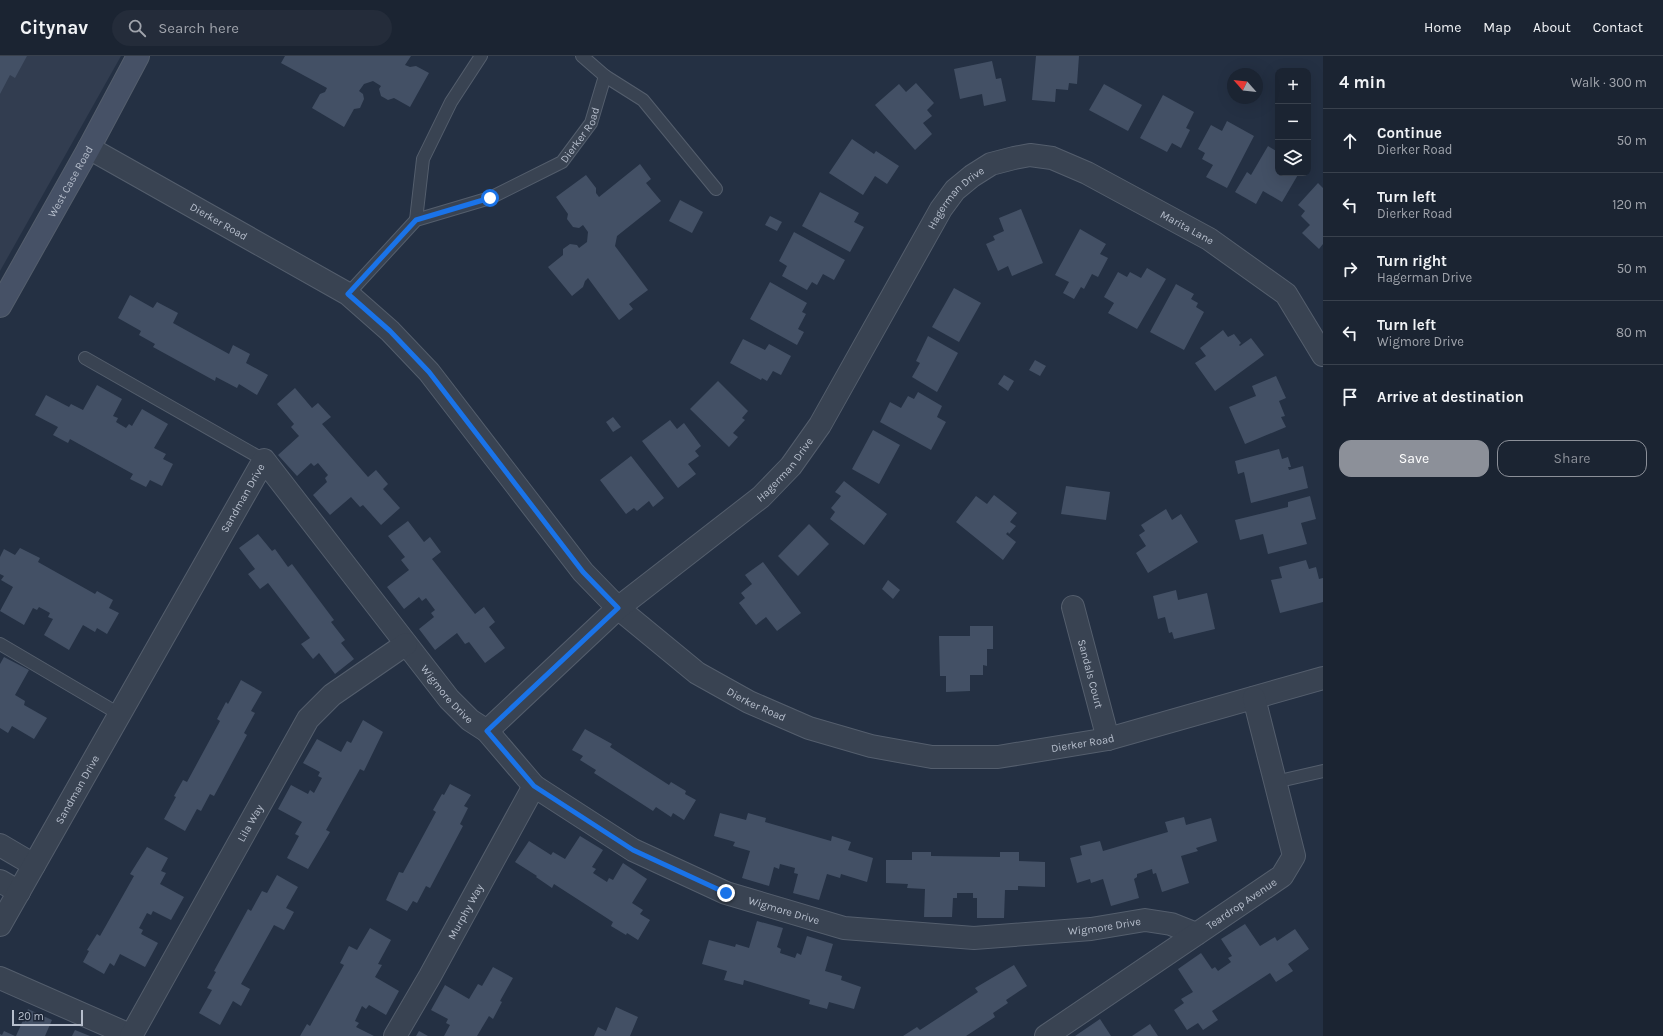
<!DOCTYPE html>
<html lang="en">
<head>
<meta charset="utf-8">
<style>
	body { margin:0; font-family:Karla,sans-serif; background:#242c3a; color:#f1f3f6 }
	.controls { position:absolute; right:12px; top:12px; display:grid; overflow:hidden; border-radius:8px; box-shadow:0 4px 16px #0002 }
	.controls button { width:36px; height:36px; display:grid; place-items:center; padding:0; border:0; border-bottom:1px solid #39414d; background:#1b2432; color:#f1f3f6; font:20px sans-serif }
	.compass { position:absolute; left:1227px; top:12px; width:36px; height:36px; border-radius:50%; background:#1b2432; box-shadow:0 4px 16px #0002; rotate:297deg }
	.scale { position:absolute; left:12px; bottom:10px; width:71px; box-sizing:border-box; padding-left:4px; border:2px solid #b6becc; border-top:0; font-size:11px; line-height:14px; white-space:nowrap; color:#b6becc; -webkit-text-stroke:3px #1d2738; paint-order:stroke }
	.stop { position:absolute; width:12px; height:12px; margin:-9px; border:3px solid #1a73e8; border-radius:50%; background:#fff }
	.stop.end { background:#1a73e8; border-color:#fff; box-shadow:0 1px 4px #0008 }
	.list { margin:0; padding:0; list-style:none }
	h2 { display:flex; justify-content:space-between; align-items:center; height:52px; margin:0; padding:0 16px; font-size:17px }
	h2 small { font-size:13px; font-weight:400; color:#a0a4ac }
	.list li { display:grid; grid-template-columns:26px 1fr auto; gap:12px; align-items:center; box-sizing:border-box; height:64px; padding:0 16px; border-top:1px solid #39414d }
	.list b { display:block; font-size:15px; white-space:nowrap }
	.list p { margin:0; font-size:13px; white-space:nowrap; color:#a0a4ac }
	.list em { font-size:13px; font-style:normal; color:#a0a4ac }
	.actions { display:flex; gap:8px; padding:12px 16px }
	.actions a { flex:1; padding:9px 0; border:1px solid #8c9099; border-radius:12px; text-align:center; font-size:14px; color:#8c9099 }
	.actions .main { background:#8c9099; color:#fff }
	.icon { flex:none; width:22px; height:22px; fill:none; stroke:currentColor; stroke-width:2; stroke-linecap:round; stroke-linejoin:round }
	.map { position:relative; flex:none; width:1323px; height:980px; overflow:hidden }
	header { display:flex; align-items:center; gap:24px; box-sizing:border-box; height:56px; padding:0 20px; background:#1b2432; border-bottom:1px solid #39414d }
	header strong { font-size:19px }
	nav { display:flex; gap:22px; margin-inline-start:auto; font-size:14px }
	.search { width:280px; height:36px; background:#242c3a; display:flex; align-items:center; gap:10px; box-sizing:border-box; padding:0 14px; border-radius:22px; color:#a0a4ac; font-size:15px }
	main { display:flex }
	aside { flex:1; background:#1b2432 }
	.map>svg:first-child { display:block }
	.airport { fill:#323d50 }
	.building { fill:#435065 }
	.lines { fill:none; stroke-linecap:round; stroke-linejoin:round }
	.service-casing { stroke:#545e6d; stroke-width:14 }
	.minor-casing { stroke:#545e6d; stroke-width:24 }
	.secondary-casing { stroke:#545e6d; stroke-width:24 }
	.service { stroke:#394352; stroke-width:12 }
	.minor { stroke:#394352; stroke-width:22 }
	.secondary { stroke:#465166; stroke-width:22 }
	.route { stroke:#1a73e8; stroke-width:5 }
	.labels { text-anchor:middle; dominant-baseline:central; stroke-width:3; stroke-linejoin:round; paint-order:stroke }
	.street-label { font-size:11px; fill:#b6becc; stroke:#1d2738 }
</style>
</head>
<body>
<header>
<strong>Citynav</strong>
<div class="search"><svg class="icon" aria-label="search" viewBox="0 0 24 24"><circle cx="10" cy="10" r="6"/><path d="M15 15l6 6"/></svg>Search here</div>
<nav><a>Home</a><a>Map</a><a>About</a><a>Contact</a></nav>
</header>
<main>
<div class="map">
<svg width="1323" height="980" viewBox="0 0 1323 980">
	<rect width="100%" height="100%" fill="#243043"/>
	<polygon class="airport" points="0,0 121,0 0,215"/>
	<g class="building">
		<polygon points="0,0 27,0 15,22 10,19 0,38"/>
		<polygon points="285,0 411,0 405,9 410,11 416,10 429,17 410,51 394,42 388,44 381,40 379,33 381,30 373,25 364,28 359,35 363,38 364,43 360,52 354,53 344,71 312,52 320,38 325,36 327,32 281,7"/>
		<polygon points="1036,0 1079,0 1077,28 1069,27 1068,34 1056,33 1055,46 1032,44"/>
		<polygon points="992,5 996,23 1001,22 1006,45 984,50 982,38 960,43 954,13"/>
		<polygon points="916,27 934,47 927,54 932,60 923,67 932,78 915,94 875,49 899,28 906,36"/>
		<polygon points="1104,28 1142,49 1128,75 1089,54"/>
		<polygon points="1163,39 1194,56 1186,72 1190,74 1181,92 1172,87 1167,96 1140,82"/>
		<polygon points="1227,65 1254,80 1227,132 1206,121 1213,109 1202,103 1205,97 1198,93 1211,69 1222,75"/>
		<polygon points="852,83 874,98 876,95 899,110 887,128 875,120 863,139 829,117"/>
		<polygon points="1268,90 1278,96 1278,117 1299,117 1282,146 1263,135 1256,148 1235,136 1247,116 1251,119"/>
		<polygon points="640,108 651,123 646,127 661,145 617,180 615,190 648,234 629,248 633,253 619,264 588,222 585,225 583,231 572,240 548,211 563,199 563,193 570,188 577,189 579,192 587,186 588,176 583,169 579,172 573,171 567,163 568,158 556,141 586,119 596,132 596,137 599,141"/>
		<polygon points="1318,127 1323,132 1323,188 1319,193 1302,177 1310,169 1301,160 1305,155 1298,149"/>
		<polygon points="820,136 859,157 854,166 864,171 850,196 802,170"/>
		<polygon points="680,144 703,156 692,177 669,165"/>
		<polygon points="1021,153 1043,207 1012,220 1008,210 998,215 986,188 995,184 993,180 1004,175 999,162"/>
		<polygon points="770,160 782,166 777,175 765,169"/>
		<polygon points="1080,173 1106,188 1100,198 1108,202 1098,221 1092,218 1084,233 1081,231 1074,243 1063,237 1069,226 1055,219"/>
		<polygon points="794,176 845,204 834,224 823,218 817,229 812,226 807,234 782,220 787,210 779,205"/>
		<polygon points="1147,212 1166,223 1137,273 1108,257 1114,247 1104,241 1118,216 1127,221 1130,216 1141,222"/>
		<polygon points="770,226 807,247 802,256 806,258 798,273 804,276 797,289 750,263"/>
		<polygon points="1176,228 1194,238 1191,243 1198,247 1196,251 1204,256 1184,294 1150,276"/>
		<polygon points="954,232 981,247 959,286 932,271"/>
		<polygon points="130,239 153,252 157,246 178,257 173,267 229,298 233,289 250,298 246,307 268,319 257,339 239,328 237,332 216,321 215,325 153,291 155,288 139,279 141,275 118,262"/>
		<polygon points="1223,274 1228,281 1234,278 1241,287 1239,289 1240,290 1251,282 1264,299 1215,335 1195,307 1206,300 1200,292"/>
		<polygon points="928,280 958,297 937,336 912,321 920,307 916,305"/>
		<polygon points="743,283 765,294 769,288 791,300 781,319 773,315 767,325 762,322 761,324 730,307"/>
		<polygon points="1035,304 1046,310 1040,320 1029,314"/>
		<polygon points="1004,319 1014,325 1008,335 998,328"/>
		<polygon points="1276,320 1286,342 1279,345 1285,360 1281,361 1286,371 1245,388 1229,351 1256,340 1252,330"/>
		<polygon points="718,325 748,355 742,362 745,364 733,377 738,381 729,391 690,353"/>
		<polygon points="97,329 122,343 113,360 118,362 116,366 126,372 129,368 132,370 142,353 168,368 154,392 166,398 163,403 173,408 162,430 150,424 146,431 130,423 133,418 70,383 68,387 53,379 58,371 35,359 46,339 69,351 71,348 83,354"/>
		<polygon points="295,332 312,352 318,347 331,361 322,368 368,421 376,414 388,428 383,433 400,452 381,469 363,449 360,451 351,441 330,459 313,439 327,426 325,422 328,419 318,407 314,410 311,407 297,420 278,399 299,380 291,371 294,368 277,348"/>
		<polygon points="918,336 942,350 937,361 946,366 931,394 880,366 890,346 901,352 908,340 914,343"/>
		<polygon points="613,361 621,371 613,376 606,366"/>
		<polygon points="670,364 677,373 684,367 701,390 695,395 699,400 688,408 696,418 678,432 642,385"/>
		<polygon points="873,374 900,389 879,428 852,413"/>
		<polygon points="1279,393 1282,403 1288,401 1291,411 1288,411 1289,414 1303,410 1308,432 1251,447 1244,416 1238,418 1235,405"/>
		<polygon points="631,400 664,442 653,451 649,445 637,455 634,452 626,458 600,424"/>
		<polygon points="844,425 887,458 864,489 830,463 835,456 831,452 841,440 835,436"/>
		<polygon points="1066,430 1110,436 1106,464 1061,458"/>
		<polygon points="994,439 1017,457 1010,466 1016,470 1009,478 1008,476 1006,478 1016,486 1003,504 956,466 976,440 987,448"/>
		<polygon points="1310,440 1316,463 1301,467 1307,488 1268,498 1263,478 1240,484 1235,464 1288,451 1288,446"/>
		<polygon points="1166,453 1172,464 1181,458 1198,486 1148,517 1136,497 1146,490 1139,479 1145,475 1141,469"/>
		<polygon points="408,465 424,486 430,481 441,496 432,503 475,558 484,551 495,566 489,571 505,592 485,607 469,586 465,588 457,577 435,594 419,573 434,561 431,557 435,554 426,542 422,545 419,541 404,553 387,531 409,514 401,504 405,501 388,480"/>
		<polygon points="809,468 829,488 798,520 778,500"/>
		<polygon points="258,478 272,495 275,493 288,511 292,508 334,564 331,566 345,584 341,587 354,603 335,618 319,597 313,603 301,588 310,582 268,527 260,533 248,518 255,513 239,492"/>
		<polygon points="20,492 40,502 38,506 95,538 97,535 113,544 109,552 119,557 107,578 97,572 95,576 83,569 69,594 44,579 53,563 48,561 50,557 39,551 37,554 33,552 24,569 0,555 13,531 1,524 4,520 0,518 0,501 4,493 15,499"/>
		<polygon points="1306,504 1309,513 1316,511 1319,523 1323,522 1323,546 1280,557 1271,524 1282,522 1279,511"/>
		<polygon points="763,506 801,557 777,575 766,561 756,569 739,547 745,542 741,537 752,528 745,519"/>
		<polygon points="888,524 900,534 893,543 882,533"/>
		<polygon points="1176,534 1178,544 1207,537 1215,573 1174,583 1172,576 1169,577 1165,561 1158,563 1153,540"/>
		<polygon points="970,570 993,570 993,593 987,593 987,610 983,609 983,619 970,619 970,635 946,636 946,620 940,620 939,580 970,580"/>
		<polygon points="4,601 29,614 15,639 25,645 24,649 47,662 34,683 12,670 8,677 0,672 0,608"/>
		<polygon points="241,624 262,636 251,655 255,657 244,677 247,679 214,740 210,738 201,755 197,753 185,775 164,763 176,741 174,740 183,724 187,726 220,665 217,663 226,646 228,648"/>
		<polygon points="363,664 383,676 364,715 360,713 326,774 330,776 308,813 287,802 299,780 295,778 302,766 278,753 291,729 308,738 310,734 314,737 322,722 318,720 320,716 303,707 317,683 341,696 347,685 351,687"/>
		<polygon points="585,673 612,688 610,691 669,729 671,726 686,735 685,738 696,744 684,764 673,757 671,761 656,751 653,755 594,717 596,714 580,704 583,700 572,694"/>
		<polygon points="450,728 471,739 464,750 468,752 460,768 463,770 430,832 426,830 417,847 413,845 407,855 386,844 399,816 403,817 436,756 433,754 442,738 444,739"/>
		<polygon points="720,757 746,764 748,757 766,762 765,766 831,785 832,780 851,786 848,794 873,802 867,826 841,818 840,822 827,818 819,844 793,837 798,818 794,817 795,812 780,808 779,813 774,811 769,830 742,822 750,795 733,790 735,786 714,780"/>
		<polygon points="1184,761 1186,769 1211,762 1217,785 1196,792 1198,795 1181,800 1189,827 1162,836 1156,817 1153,818 1152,813 1137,818 1137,821 1134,823 1139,842 1111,850 1103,823 1091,827 1090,823 1077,827 1070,802 1082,799 1080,790 1100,785 1103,795 1168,776 1165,766"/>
		<polygon points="580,780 603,794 592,811 596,813 593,817 607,826 609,822 613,824 623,807 647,823 632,847 643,854 640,858 650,864 638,884 627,877 626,879 611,870 613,866 554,828 552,832 536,821 537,820 515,806 529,785 551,799 553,796 565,803"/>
		<polygon points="147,791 168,802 161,815 166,817 160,828 184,841 171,864 153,855 151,859 147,857 139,872 143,874 141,878 158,887 145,911 120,898 114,910 110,907 104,918 83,906 89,895 87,894 97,878 100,880 134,820 130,818"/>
		<polygon points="912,796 931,796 931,800 1000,801 1000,796 1019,796 1019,805 1045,806 1045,831 1018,830 1018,834 1005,834 1004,862 977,862 977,842 973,842 973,837 957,837 957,842 953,842 952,861 924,861 925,833 907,832 908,828 886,827 886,804 912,804"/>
		<polygon points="277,819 298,831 286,852 294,856 284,874 274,869 241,928 250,933 241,950 233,945 220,969 199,957 212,934 207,932 216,916 214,915 248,853 251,855 262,835 267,837"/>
		<polygon points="757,865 783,872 777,891 781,893 780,897 795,902 797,897 801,899 807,880 833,888 825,915 842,920 841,924 861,931 854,953 829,946 827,953 809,948 810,944 744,924 743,929 724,924 727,915 702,908 709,884 735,891 736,888 749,892"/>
		<polygon points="1245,868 1260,890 1275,881 1277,885 1295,873 1309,893 1288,908 1293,915 1276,926 1270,917 1212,955 1218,964 1203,974 1198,967 1187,974 1174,954 1184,947 1181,943 1193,936 1178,913 1201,897 1212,913 1215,911 1218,915 1231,906 1228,902 1232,900 1221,883"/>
		<polygon points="370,872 391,884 378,908 382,909 375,921 399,935 386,959 369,949 366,953 362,950 355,965 359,967 356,971 374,980 300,980 307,968 310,970 344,909 340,907 349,890 357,894"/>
		<polygon points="1014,909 1027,930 1006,944 1008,947 993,957 995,961 966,980 903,980 917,971 920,974 978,936 975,932"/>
		<polygon points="493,911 513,922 500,945 502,946 493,963 489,960 477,980 444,980 450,969 446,967 448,963 431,954 445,929 469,943 478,928 482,930"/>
		<polygon points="616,951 638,961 630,980 594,980 598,971 606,975"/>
		<polygon points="28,953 52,964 45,980 16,980"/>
		<polygon points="1100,963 1111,980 1075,980"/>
		<polygon points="1150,968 1158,980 1132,980"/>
		<polygon points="75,974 90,980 72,980"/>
		<polygon points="4,975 15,980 0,980 0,978 2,979"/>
		<polygon points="419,975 428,980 416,980"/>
	</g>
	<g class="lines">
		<defs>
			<g id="service">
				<polyline points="605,20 643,44 716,133"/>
				<polyline points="416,164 423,103 451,46 481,0"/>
				<path id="s1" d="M348,238L416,164L490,142L562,106L591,67L605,20L582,0"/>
				<polyline points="85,302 264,404"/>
				<polyline points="0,588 119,658"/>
				<polyline points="1275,726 1323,715"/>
			</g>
			<g id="minor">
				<path id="s2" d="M89,92L348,238L390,275L429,316L583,516L618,552L697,617L749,646L809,672L871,690L932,701H998L1108,683L1323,622"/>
				<path id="s3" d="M1073,551L1108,683"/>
				<path id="s4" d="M487,675L618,552L761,441L791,410L820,369L941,153L955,134L972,120L991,108L1014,102L1030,99L1052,102L1087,117L1209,183L1286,238L1323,299"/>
				<polyline points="0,789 34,809"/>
				<polyline points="0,825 19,836"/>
				<path id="s5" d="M0,869L264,404L449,643L470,664L487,675L534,730L633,794L726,837L844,872L974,882L1091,873L1145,864L1171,868L1196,878"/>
				<polyline points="0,922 132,980"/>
				<path id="s6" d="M131,980L308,663L332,639L406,588"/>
				<path id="s7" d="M395,980L430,920L534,730"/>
				<path id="s8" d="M1046,980L1282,820L1294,800L1254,642"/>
			</g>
			<g id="secondary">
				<path id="s9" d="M0,250L89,92L138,0"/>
			</g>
		</defs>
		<use href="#service" class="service-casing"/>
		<use href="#minor" class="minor-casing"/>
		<use href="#secondary" class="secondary-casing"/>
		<use href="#service" class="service"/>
		<use href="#minor" class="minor"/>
		<use href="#secondary" class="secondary"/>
	</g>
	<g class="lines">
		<polyline class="route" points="490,142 416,164 348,238 390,275 429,316 583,516 618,552 487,675 534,730 633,794 726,837"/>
	</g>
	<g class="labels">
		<g class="street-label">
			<text stroke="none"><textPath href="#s1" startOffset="291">Dierker Road</textPath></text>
			<text stroke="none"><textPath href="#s9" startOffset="143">West Case Road</textPath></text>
			<text stroke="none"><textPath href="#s4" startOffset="720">Hagerman Drive</textPath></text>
			<text stroke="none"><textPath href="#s2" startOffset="149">Dierker Road</textPath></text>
			<text stroke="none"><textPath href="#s4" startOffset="984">Marita Lane</textPath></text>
			<text stroke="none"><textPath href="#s4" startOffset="397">Hagerman Drive</textPath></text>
			<text stroke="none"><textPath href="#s5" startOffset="491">Sandman Drive</textPath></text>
			<text stroke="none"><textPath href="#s3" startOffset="69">Sandals Court</textPath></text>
			<text stroke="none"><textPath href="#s5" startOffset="832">Wigmore Drive</textPath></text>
			<text stroke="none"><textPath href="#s2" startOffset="882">Dierker Road</textPath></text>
			<text stroke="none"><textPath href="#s2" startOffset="1218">Dierker Road</textPath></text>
			<text stroke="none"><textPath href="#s5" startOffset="156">Sandman Drive</textPath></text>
			<text stroke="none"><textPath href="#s6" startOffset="244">Lila Way</textPath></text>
			<text stroke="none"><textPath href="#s8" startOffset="236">Teardrop Avenue</textPath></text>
			<text stroke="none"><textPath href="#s5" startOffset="1240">Wigmore Drive</textPath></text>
			<text stroke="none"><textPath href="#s7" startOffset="143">Murphy Way</textPath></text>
			<text stroke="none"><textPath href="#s5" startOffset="1564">Wigmore Drive</textPath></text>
		</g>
	</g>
</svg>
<div class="controls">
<button>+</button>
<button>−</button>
<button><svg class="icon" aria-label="layers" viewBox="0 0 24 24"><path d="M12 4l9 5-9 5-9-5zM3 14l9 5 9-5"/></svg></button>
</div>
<svg class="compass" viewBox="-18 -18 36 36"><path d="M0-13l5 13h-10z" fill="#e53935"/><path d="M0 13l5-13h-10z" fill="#a0a4ac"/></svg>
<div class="scale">20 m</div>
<div class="stop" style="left:490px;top:142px"></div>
<div class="stop end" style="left:726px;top:837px"></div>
</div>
<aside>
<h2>4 min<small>Walk · 300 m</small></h2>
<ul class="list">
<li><svg class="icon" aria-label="ahead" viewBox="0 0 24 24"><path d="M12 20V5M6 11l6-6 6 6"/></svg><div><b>Continue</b><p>Dierker Road</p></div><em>50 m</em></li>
<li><svg class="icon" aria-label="left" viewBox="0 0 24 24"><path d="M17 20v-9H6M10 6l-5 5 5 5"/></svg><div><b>Turn left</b><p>Dierker Road</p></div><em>120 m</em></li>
<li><svg class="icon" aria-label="right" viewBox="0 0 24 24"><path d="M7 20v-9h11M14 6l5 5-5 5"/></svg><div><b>Turn right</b><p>Hagerman Drive</p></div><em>50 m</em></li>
<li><svg class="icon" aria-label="left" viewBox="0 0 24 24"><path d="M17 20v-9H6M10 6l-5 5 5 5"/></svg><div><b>Turn left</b><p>Wigmore Drive</p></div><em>80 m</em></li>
<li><svg class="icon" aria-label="arrive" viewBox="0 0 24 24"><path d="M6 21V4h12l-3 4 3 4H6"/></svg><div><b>Arrive at destination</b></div></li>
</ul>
<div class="actions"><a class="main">Save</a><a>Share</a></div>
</aside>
</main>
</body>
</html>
